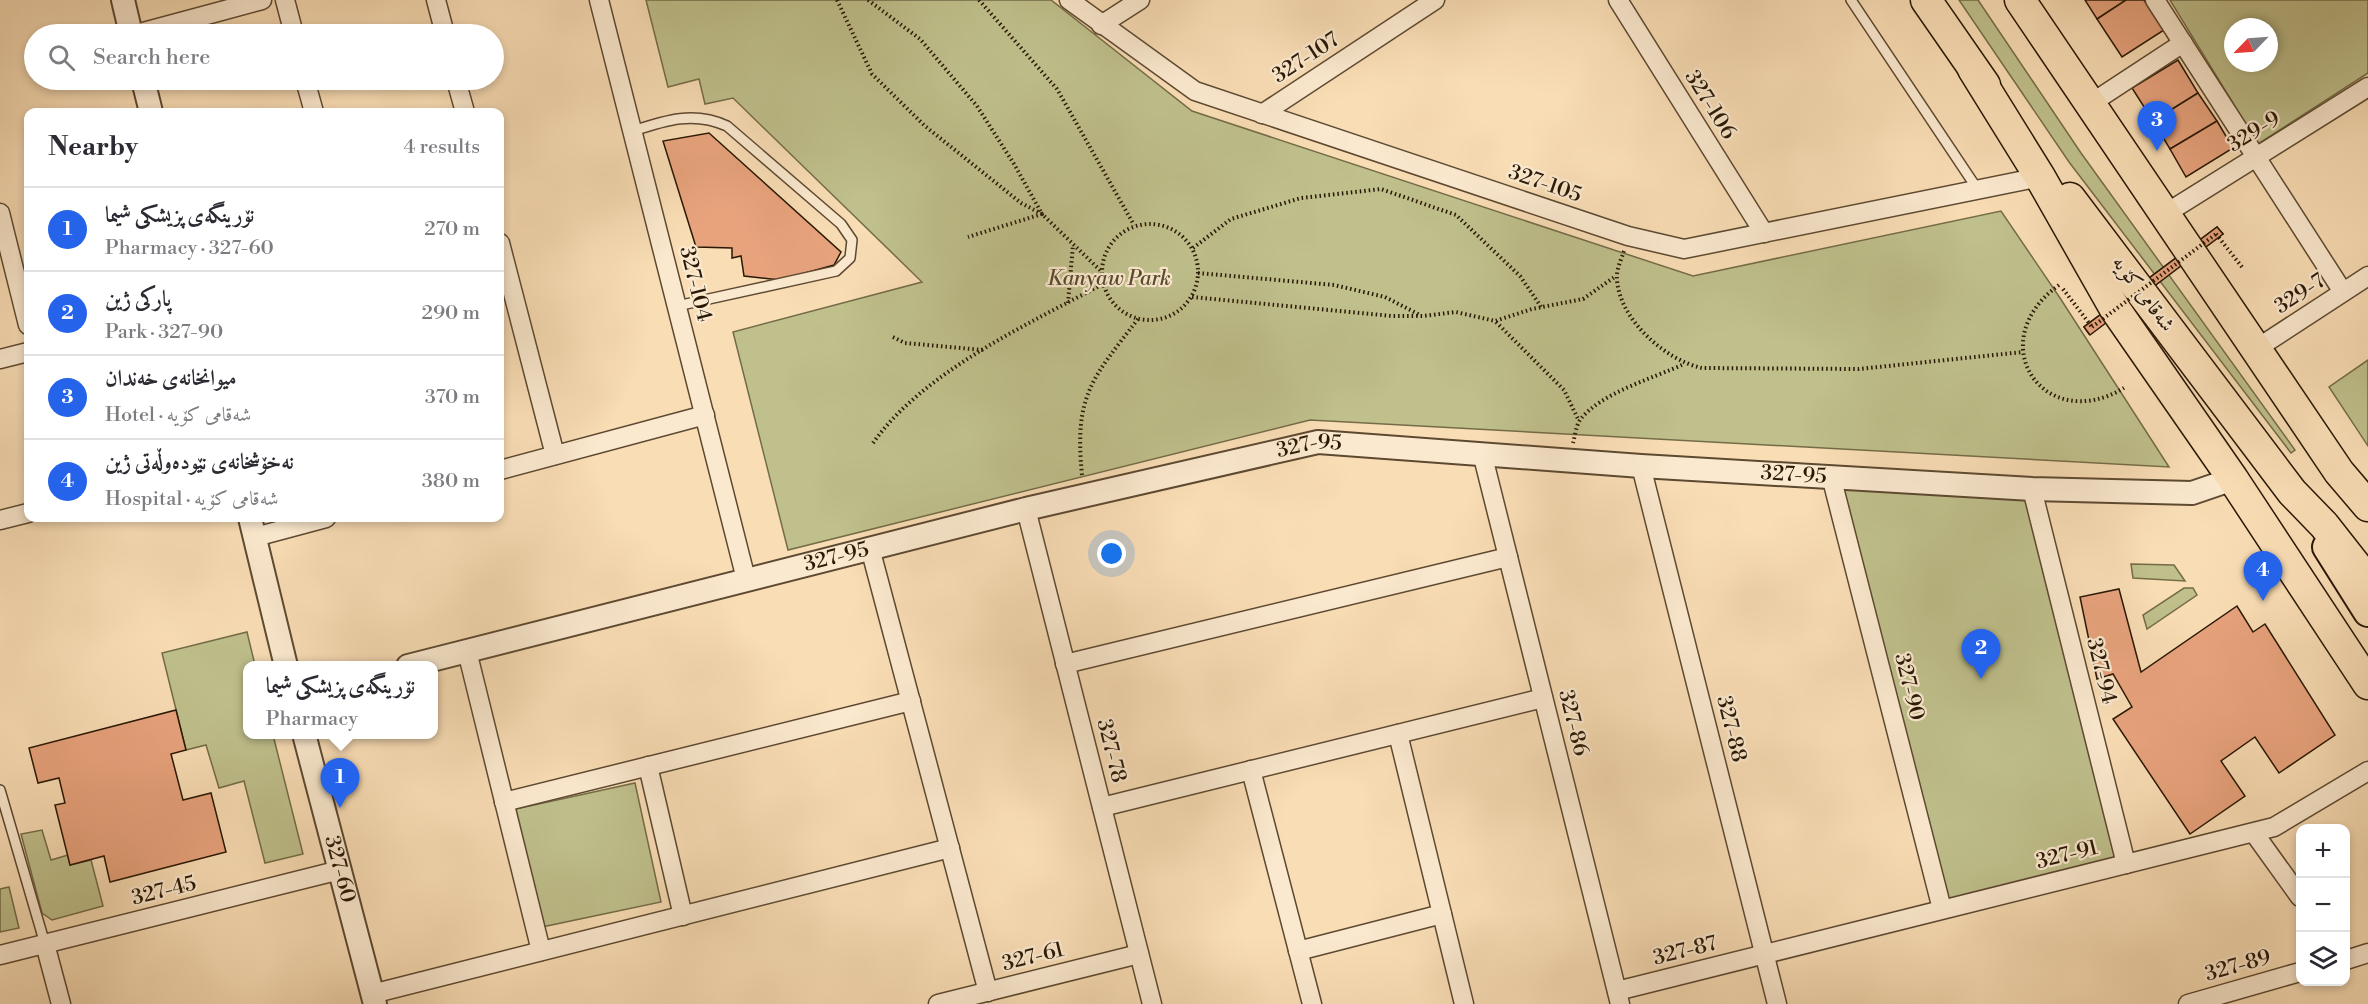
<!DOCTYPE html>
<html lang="en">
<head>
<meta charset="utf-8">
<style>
	body { margin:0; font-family:"Libre Bodoni",Amiri,serif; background:#f7f7f7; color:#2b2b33 }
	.controls { position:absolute; right:18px; bottom:18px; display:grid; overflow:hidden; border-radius:12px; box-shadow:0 3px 9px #0003 }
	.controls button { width:54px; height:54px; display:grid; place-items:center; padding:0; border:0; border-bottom:2px solid #e1e1e2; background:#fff; color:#2b2b33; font:30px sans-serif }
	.compass { position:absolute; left:2224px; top:18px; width:54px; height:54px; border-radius:50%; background:#fff; box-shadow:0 3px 9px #0003; rotate:245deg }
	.you { position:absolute; left:1112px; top:554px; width:21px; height:21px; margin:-15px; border:4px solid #fff; border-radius:50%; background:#1a73e8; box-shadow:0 0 0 9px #1a73e833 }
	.badge { display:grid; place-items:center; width:39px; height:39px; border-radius:50%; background:#2563eb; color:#fff; font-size:20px; font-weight:700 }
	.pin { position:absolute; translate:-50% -50px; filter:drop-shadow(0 2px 3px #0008) }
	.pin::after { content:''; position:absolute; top:32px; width:21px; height:18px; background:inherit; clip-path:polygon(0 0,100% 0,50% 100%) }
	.popup { position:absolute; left:243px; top:661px; width:195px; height:78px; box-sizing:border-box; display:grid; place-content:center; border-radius:12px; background:#fff; filter:drop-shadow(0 2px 4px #0005); font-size:20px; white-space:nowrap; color:#7c7c81 }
	.popup b { font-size:22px; color:#2b2b33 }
	.popup::after { content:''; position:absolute; left:50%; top:100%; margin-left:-12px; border:12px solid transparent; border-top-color:#fff }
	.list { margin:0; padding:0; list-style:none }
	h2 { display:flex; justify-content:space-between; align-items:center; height:78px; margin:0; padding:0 24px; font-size:26px }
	h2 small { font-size:20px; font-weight:400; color:#7c7c81 }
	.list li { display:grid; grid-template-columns:39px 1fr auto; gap:18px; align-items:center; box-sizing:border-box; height:84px; padding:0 24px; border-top:2px solid #e1e1e2 }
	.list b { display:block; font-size:22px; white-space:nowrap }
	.list p { margin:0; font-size:20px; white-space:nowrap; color:#7c7c81 }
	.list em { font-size:20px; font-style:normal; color:#7c7c81 }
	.icon { flex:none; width:33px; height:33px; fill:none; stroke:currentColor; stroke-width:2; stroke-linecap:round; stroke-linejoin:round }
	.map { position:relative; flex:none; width:2368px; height:1004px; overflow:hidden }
	.search { position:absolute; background:#fff; box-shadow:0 3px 9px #0003; left:24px; top:24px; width:480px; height:66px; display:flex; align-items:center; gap:15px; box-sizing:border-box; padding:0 21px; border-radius:33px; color:#7c7c81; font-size:22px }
	.panel { position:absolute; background:#fff; box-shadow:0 3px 9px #0003; left:24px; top:108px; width:480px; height:414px; border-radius:12px }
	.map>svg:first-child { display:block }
	.green { fill:#bfc08c; stroke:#746c48; stroke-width:1.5; fill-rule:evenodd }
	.building { fill:#e8a37d; stroke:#291805; stroke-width:1.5 }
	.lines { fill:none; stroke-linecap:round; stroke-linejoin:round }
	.service-casing { stroke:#5d4931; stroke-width:12 }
	.minor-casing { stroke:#5d4931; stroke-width:21 }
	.tertiary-casing { stroke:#5d4931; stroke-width:26 }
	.primary-casing { stroke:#291805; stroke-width:32 }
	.trunk-casing { stroke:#291805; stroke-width:33 }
	.path { stroke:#291805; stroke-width:4; stroke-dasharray:1.5 3; stroke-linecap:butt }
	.service { stroke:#fbe9cf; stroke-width:9 }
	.minor { stroke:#fbe9cf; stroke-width:18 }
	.tertiary { stroke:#fbe9cf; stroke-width:22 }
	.primary { stroke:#f9ddb5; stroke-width:28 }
	.trunk { stroke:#f9ddb5; stroke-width:30 }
	.path-bridge { stroke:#291805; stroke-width:4; stroke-dasharray:1.5 3; stroke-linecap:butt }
	.labels { text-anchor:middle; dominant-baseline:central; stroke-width:4.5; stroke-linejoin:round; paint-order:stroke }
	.street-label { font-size:21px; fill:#291805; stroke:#fbe9cf }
	.park-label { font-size:21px; font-style:italic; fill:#564a2e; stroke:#fbe9cf }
</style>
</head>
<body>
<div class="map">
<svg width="2368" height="1004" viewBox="0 0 2368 1004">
	<rect width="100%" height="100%" fill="#f9ddb5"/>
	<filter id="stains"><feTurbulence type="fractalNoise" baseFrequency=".00333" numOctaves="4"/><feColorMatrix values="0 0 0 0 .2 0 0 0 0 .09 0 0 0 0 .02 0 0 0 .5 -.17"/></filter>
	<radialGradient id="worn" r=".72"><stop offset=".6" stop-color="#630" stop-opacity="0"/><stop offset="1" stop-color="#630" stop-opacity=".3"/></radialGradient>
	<g class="green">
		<polygon points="646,0 1051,0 1192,111 1693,276 2001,211 2060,298 2169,467 1310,420 788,550 733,332 922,282 733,98 705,104 699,79 668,87"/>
		<polygon points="1959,0 1978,0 2081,153 2295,450 2291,453 2069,162"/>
		<path d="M2170,0H2368V73L2258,144ZM2233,27H2269V63H2233Z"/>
		<polygon points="2368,360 2368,446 2329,387"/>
		<polygon points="1840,487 2027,499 2119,859 1947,902"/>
		<polygon points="2131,564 2174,565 2185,581 2133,578"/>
		<polygon points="2184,588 2193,588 2197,595 2147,629 2143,615"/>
		<polygon points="247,632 255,665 247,666 247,734 273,735 303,854 265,863 244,781 219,788 206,745 186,750 162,653"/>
		<polygon points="635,783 661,902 537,928 511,810"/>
		<polygon points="42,830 51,860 68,855 70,865 91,860 103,906 52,920 42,913 21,834"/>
		<polygon points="9,887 19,928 0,932 0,889"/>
	</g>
	<g class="building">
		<polygon points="2085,0 2126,0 2097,19"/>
		<polygon points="2126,0 2144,0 2164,30 2122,57 2097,19"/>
		<polygon points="2178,60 2198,93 2153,121 2132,88"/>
		<polygon points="2198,93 2217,121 2170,149 2153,121"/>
		<polygon points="2217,121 2233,148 2186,177 2170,149"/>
		<polygon points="709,133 841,252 834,265 780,280 744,276 741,256 732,258 732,248 696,247 663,141"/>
		<polygon points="2217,227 2223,234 2089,334 2084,327"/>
		<polygon points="2217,227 2223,234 2090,335 2084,327"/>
		<polygon points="2119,589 2141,672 2237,606 2253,632 2265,624 2335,735 2279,773 2255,737 2221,761 2245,796 2190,834 2113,719 2132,707 2113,674 2097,679 2080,597"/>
		<polygon points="176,710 186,750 171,754 183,800 211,793 226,852 110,882 104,856 70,865 55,805 65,803 59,778 38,783 29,748"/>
	</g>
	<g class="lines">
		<defs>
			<g id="service">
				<polyline points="1851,0 1978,190"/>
				<path d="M633,131C666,120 694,111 727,126L841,224L852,240L850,258L836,271L677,306"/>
				<polyline points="0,790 45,944"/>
			</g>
			<g id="minor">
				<polyline points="285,0 294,34"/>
				<polyline points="436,0 445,34"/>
				<polyline points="599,0 746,579"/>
				<polyline points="1069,0 1195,91 1628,236 1684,249 2040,177"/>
				<polyline points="1618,0 1764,233"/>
				<polyline points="2155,0 2343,292"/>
				<polyline points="1101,25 1140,0"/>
				<polyline points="136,34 262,0"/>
				<polyline points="305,80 314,112"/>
				<polyline points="456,80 465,112"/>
				<polyline points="2090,104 2183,43"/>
				<polyline points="1262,114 1435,0"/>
				<polyline points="0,213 28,325"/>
				<polyline points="2165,214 2368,87"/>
				<polyline points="500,243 555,455"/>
				<polyline points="2256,349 2368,276"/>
				<polyline points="0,359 28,352"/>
				<polyline points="1482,453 1620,1004"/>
				<polyline points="1641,466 1777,1004"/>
				<polyline points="500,470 705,415"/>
				<polyline points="1831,476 1942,909"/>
				<polyline points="2032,489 2126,864"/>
				<polyline points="1026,509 1152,1004"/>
				<polyline points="0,520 28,513"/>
				<polyline points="255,537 326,518"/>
				<polyline points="870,548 988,992"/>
				<polyline points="467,651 541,951"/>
				<polyline points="1065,664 1508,557"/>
				<polyline points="1398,734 1464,1004"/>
				<polyline points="648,766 683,916"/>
				<polyline points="1251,770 1312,1004"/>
				<polyline points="504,802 911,701"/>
				<polyline points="1102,807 1543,698"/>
				<polyline points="2254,833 2300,897"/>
				<polyline points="45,944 61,1004"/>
				<polyline points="1298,951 1442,914"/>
				<polyline points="0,955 340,870"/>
				<polyline points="2346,960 2368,953"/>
				<polyline points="1617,991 2274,827 2368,771"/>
				<polyline points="372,994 950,848"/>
				<polyline points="938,1004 1139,954"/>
				<polyline points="2188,1004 2300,972"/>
			</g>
			<g id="tertiary">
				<polyline points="123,0 131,34"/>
				<polyline points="143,80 151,112"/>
				<polyline points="250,518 286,666"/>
				<path id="s1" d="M408,666L1026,509L1318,442L1641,466L2032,489L2192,493L2233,479"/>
				<path id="s2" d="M304,734L375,1004"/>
			</g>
			<polyline id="primary" points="2327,547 2368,612"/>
			<g id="trunk">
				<polyline points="1926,0 1985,85"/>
				<polyline points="2020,0 2339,472 2368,506"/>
				<polyline points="1973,69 2040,177 2115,309 2233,479 2368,684"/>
				<polyline points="2070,198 2292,492 2324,525 2368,581"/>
			</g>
		</defs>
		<use href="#service" class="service-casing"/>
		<use href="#minor" class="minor-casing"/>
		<use href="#tertiary" class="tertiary-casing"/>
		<use href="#primary" class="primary-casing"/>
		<use href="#trunk" class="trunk-casing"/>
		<g class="path">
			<polyline points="837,0 872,74 925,126 1021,203 1042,214 1102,272"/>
			<polyline points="868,0 920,39 977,106 1014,164 1042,214 968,237"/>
			<polyline points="979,0 1057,89 1134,225"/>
			<circle cx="1150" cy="272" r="48"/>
			<polyline points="2216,234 2242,267"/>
			<polyline points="1193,248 1231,219 1301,198 1381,189 1456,215 1520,276 1542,308"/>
			<path d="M1624,251C1621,260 1616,270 1617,279C1619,319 1665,360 1702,368L1859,369L2023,352"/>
			<polyline points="1198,273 1334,285 1385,297 1420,315"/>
			<path d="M2059,285C1980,342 2044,436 2124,388"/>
			<polyline points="2063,289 2092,327"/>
			<polyline points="1192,297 1392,316 1423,316 1456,312 1495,321 1532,309 1583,299 1616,276"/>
			<polyline points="1068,303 1073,245"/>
			<polyline points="1496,322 1564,390 1579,421"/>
			<polyline points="893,337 905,343 983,350"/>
			<path d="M873,443C923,372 1028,324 1103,284"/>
			<path d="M1573,443C1575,436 1576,426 1580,420C1600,393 1654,378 1684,364"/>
			<path d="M1082,475C1074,395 1092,379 1138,319"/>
		</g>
		<use href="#service" class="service"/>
		<use href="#minor" class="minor"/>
		<use href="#tertiary" class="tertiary"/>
		<use href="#primary" class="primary"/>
		<use href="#trunk" class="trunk"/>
		<polyline class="path-bridge" points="2092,327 2216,234"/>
	</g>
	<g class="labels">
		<g class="street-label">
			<text transform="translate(1306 58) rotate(-33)">327-107</text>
			<text transform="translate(1710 105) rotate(58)">327-106</text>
			<text transform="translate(2254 132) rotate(-32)">329-9</text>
			<text transform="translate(1545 184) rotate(19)">327-105</text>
			<text transform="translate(695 284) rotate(76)">327-104</text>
			<text transform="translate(2143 294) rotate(53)">شەقامی کۆیە</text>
			<text transform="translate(2300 294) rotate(-33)">329-7</text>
			<text stroke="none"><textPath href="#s1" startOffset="928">327-95</textPath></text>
			<text stroke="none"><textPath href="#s1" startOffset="1414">327-95</textPath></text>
			<text stroke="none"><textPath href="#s1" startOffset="442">327-95</textPath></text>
			<text transform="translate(2101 671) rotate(76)">327-94</text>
			<text transform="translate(1909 687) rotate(76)">327-90</text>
			<text transform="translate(1573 723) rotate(76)">327-86</text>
			<text transform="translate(1731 729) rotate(76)">327-88</text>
			<text transform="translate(1111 751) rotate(76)">327-78</text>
			<text transform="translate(2067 855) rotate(-14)">327-91</text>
			<text stroke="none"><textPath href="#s2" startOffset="140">327-60</textPath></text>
			<text transform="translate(164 891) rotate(-14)">327-45</text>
			<text transform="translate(1685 951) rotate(-14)">327-87</text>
			<text transform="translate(1033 957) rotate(-14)">327-61</text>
			<text transform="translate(2238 966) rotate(-16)">327-89</text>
		</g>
		<g class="park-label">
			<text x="1109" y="279">Kanyaw Park</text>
		</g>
	</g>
	<rect width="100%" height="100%" filter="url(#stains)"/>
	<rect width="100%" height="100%" fill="url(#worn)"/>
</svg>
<div class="controls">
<button>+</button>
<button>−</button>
<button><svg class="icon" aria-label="layers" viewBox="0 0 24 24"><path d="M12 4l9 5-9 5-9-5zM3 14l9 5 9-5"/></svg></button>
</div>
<svg class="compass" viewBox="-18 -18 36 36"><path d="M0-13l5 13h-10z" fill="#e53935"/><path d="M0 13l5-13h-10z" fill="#7c7c81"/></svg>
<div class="you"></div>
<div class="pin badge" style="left:340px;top:808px">1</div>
<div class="popup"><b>نۆرینگەی پزیشکی شیما</b>Pharmacy</div>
<div class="pin badge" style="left:1981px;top:679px">2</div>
<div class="pin badge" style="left:2157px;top:151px">3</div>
<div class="pin badge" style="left:2263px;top:601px">4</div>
<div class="search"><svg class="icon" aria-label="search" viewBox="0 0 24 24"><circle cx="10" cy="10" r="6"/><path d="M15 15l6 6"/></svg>Search here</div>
<section class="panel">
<h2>Nearby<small>4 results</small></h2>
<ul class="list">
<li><span class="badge">1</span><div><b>نۆرینگەی پزیشکی شیما</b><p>Pharmacy · 327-60</p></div><em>270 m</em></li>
<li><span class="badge">2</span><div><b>پارکی ژین</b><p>Park · 327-90</p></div><em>290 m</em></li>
<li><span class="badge">3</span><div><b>میوانخانەی خەندان</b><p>Hotel · شەقامی کۆیە</p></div><em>370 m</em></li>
<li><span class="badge">4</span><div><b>نەخۆشخانەی نێودەوڵەتی ژین</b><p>Hospital · شەقامی کۆیە</p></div><em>380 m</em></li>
</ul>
</section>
</div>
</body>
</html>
